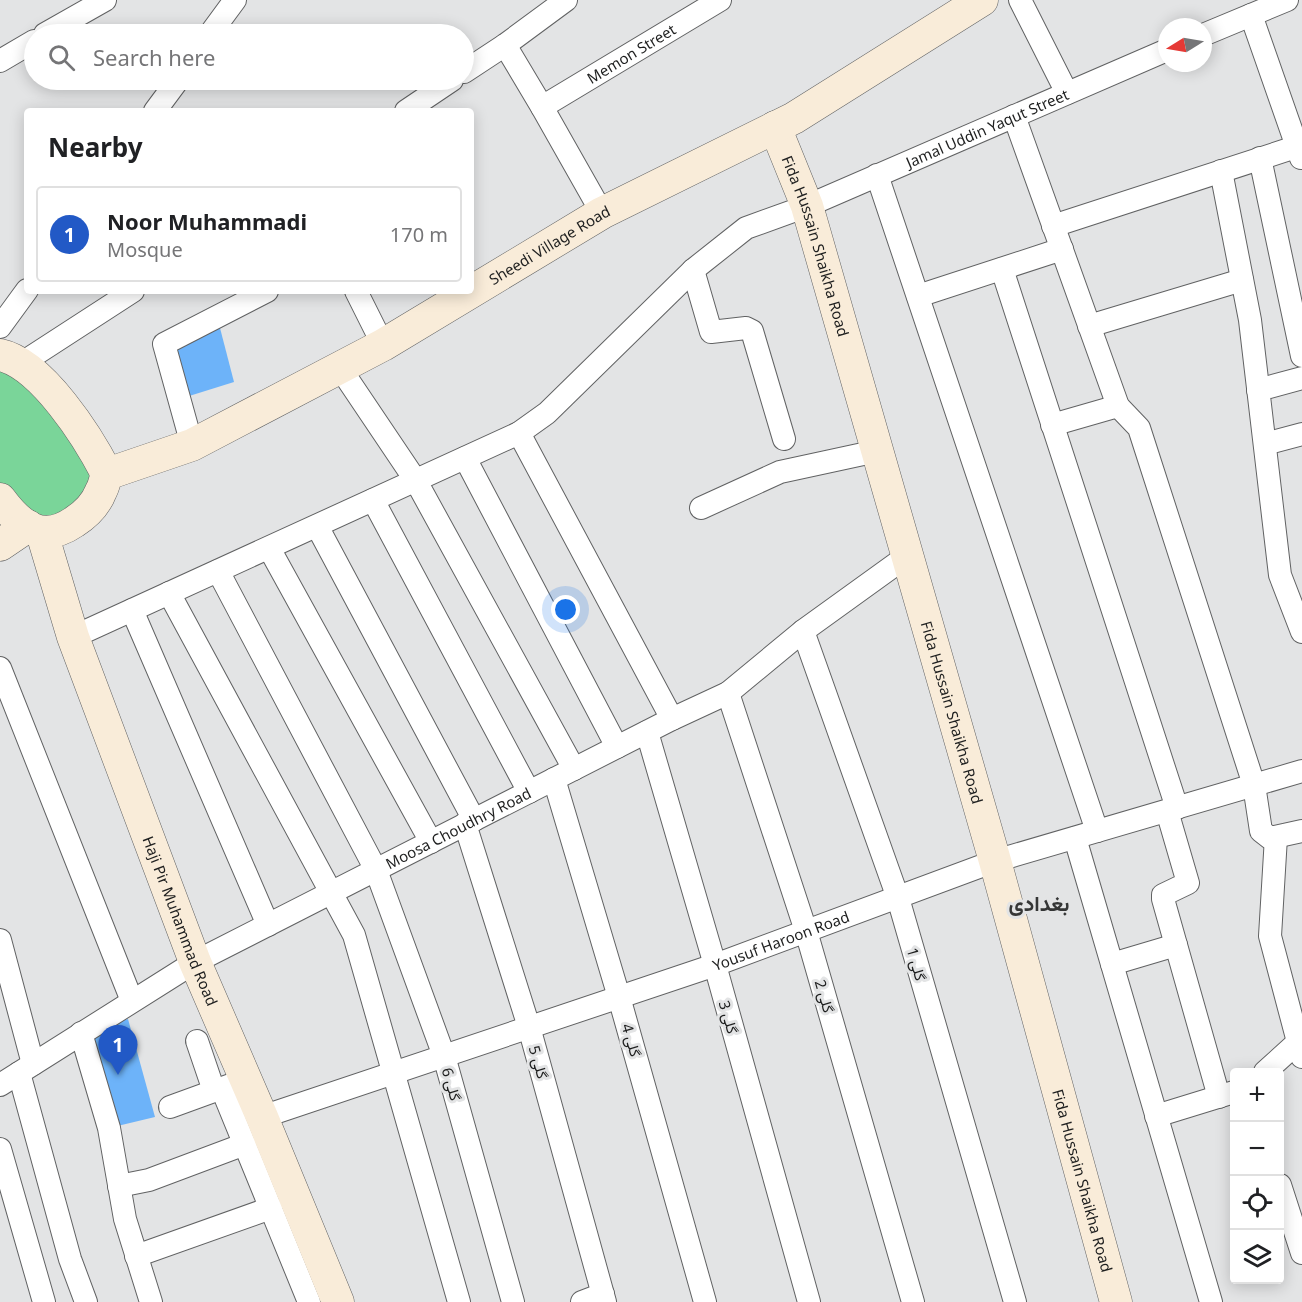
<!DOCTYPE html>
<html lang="en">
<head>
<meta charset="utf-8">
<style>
	body { margin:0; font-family:"Noto Sans",Vazirmatn,sans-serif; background:#f6f6f6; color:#202124 }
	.controls { position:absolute; right:18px; bottom:18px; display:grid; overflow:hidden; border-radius:6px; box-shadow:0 3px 15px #0003 }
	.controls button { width:54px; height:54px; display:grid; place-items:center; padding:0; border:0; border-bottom:2px solid #e0e0e0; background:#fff; color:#202124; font:30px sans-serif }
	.compass { position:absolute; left:1158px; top:18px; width:54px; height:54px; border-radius:50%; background:#fff; box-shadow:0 3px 15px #0003; rotate:259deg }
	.you { position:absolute; left:566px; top:610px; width:21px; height:21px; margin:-15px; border:4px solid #fff; border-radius:50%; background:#1a73e8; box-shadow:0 0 0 9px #1a73e833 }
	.badge { display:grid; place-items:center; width:39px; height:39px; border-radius:50%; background:#2259c6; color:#fff; font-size:20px; font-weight:700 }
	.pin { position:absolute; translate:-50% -50px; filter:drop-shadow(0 2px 3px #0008) }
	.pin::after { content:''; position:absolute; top:32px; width:21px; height:18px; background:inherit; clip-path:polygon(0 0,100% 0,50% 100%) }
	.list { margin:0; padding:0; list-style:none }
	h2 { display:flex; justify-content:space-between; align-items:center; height:78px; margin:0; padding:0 24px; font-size:26px }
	h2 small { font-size:20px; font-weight:400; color:#757577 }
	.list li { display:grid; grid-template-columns:39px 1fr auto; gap:18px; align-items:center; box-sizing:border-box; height:96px; margin:0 12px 12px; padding:0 12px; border:2px solid #e0e0e0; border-radius:6px }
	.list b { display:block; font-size:22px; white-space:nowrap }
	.list p { margin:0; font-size:20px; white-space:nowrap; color:#757577 }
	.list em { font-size:20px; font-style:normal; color:#757577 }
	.icon { flex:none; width:33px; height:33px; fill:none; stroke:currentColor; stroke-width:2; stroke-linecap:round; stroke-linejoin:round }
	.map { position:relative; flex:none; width:1302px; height:1302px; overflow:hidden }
	.search { position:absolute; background:#fff; box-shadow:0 3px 15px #0003; left:24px; top:24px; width:450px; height:66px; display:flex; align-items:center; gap:15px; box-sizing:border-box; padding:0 21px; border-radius:33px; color:#757577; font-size:22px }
	.panel { position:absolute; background:#fff; box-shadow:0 3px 15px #0003; left:24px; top:108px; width:450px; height:186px; border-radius:6px }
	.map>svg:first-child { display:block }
	.green { fill:#7ad599 }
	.building { fill:#6db3f9 }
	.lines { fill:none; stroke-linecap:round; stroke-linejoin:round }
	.street-casing { stroke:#616263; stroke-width:24 }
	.secondary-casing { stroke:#616263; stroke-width:33 }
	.street { stroke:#fff; stroke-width:22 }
	.secondary { stroke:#f9ecd9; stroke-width:32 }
	.labels { text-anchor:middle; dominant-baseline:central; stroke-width:6; stroke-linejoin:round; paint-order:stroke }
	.street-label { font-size:15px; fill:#1e1f1f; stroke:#e3e4e5 }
	.district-label { font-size:21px; font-weight:bold; fill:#353636; stroke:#e3e4e5 }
</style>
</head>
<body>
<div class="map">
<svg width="1302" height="1302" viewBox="0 0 1302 1302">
	<rect width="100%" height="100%" fill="#e3e4e5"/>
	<polygon class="green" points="0,360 107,474 58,526 0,492"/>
	<g class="building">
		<polygon points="220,328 234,382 186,397 176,346"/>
		<polygon points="128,1019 155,1117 109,1128 81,1033"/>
	</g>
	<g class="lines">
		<defs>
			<g id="street">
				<polyline points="1020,0 1067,93"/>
				<polyline points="1251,15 1301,158"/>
				<polyline points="45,34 105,0"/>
				<polyline points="210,34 235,0"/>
				<polyline points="1203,35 1287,0"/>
				<polyline points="505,45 542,107 602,213"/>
				<polyline points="0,61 34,41"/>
				<polyline points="464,72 505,45 566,0"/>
				<path id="s1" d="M542,107L720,0"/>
				<polyline points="155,111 178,80"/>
				<polyline points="406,111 452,80"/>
				<polyline points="1014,116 1118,406 1139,428 1254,785 1261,831 1270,838 1302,831"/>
				<polyline points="1260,158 1302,356"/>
				<polyline points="1221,171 1250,320 1280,575 1302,632"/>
				<polyline points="877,175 1097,831"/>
				<polyline points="1053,226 1302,145"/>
				<polyline points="1002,269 1177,808"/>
				<polyline points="693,270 711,332 746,328 752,331 784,439"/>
				<polyline points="356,291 383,345"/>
				<polyline points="918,296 1062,249"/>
				<polyline points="1089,326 1242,280"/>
				<polyline points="0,327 27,290"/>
				<polyline points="22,363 133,291"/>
				<polyline points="340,368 416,481 574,769"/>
				<polyline points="1258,390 1302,378"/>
				<polyline points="1052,425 1118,406"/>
				<polyline points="519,433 672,719"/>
				<polyline points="1265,444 1302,434"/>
				<polyline points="192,445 164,344 267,291"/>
				<polyline points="465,458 617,747"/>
				<polyline points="373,500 529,792"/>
				<polyline points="701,508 780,472 877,451"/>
				<polyline points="317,526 474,820"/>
				<polyline points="269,548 431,842"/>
				<polyline points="218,571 376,870 444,1056 513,1302"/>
				<polyline points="169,593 354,935 459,1302"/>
				<polyline points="132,610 268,925"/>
				<polyline points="803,631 898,898 1015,1302"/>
				<path id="s2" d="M73,637L519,433L547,413L693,270L746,228L807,206L1167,50"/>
				<polyline points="0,668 132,1001"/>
				<polyline points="728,693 806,931 913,1302"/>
				<polyline points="647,732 715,965 809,1302"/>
				<polyline points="554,779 619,997 705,1302"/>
				<polyline points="1167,811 1188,883 1163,895 1163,899 1219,1097"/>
				<polyline points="465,824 529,1027 605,1302"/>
				<polyline points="1276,837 1270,936 1302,1057"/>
				<polyline points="1075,838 1211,1302"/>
				<polyline points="0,940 33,1064"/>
				<polyline points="1112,964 1176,945"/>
				<polyline points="81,1033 109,1128 125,1219 151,1302"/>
				<polyline points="197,1041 214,1091"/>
				<polyline points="1265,1072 1297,1043"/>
				<polyline points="19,1073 70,1259 86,1302"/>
				<path id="s3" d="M0,1085L195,962L672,719L728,693L803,631L907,556"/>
				<polyline points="222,1089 309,1302"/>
				<polyline points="170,1107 236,1083"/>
				<polyline points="1156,1116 1234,1092"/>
				<path id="s4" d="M262,1117L715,965L995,861L1302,771"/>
				<polyline points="0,1149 44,1302"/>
				<polyline points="1280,1185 1302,1253"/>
				<polyline points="119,1186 149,1180 245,1144"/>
				<polyline points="136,1256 271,1208"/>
				<polyline points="582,1302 603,1294"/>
			</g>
			<g id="secondary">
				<path id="s5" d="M775,127L807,206L995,861L1116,1302"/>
				<path d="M0,355C42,364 88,437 107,474"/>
				<path id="s6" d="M0,499C20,526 42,544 74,522C85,515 96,504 101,491C104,486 105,479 107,474L192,445L383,345L602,213L794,118L982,0"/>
				<path id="s7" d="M42,533L73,637L195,962L262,1117L338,1302"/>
				<polyline points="0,545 28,526"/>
			</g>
		</defs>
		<use href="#street" class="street-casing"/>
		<use href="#secondary" class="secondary-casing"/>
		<use href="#street" class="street"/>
		<use href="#secondary" class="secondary"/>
	</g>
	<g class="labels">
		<g class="street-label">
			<text stroke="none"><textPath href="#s1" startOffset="104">Memon Street</textPath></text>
			<text stroke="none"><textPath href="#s2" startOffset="1058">Jamal Uddin Yaqut Street</textPath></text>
			<text stroke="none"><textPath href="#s6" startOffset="648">Sheedi Village Road</textPath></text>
			<text stroke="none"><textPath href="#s5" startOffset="126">Fida Hussain Shaikha Road</textPath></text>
			<text stroke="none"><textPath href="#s5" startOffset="612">Fida Hussain Shaikha Road</textPath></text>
			<text stroke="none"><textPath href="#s3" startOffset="526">Moosa Choudhry Road</textPath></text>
			<text stroke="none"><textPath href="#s7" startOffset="412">Haji Pir Muhammad Road</textPath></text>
			<text stroke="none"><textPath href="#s4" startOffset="548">Yousuf Haroon Road</textPath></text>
			<text transform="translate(917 964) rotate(74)">گلی 1</text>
			<text transform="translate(825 996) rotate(74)">گلی 2</text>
			<text transform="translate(729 1017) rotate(74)">گلی 3</text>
			<text transform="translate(632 1040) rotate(74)">گلی 4</text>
			<text transform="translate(539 1062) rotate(74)">گلی 5</text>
			<text transform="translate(452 1084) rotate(74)">گلی 6</text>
			<text stroke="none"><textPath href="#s5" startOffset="1098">Fida Hussain Shaikha Road</textPath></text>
		</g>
		<g class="district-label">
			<text x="1039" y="903">بغدادی</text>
		</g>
	</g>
</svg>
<div class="controls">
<button>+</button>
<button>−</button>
<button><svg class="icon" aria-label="locate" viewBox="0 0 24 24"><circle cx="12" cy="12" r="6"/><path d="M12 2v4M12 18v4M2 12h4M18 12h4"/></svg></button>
<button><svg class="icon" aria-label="layers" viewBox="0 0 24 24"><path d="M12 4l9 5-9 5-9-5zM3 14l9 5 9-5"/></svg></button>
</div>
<svg class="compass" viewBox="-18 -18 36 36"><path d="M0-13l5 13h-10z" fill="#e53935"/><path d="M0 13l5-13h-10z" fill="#757577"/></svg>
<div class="you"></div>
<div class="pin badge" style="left:118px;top:1075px">1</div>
<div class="search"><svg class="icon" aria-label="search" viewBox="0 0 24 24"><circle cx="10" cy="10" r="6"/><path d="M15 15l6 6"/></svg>Search here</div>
<section class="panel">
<h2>Nearby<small></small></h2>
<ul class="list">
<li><span class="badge">1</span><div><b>Noor Muhammadi</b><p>Mosque</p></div><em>170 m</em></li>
</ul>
</section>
</div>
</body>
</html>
